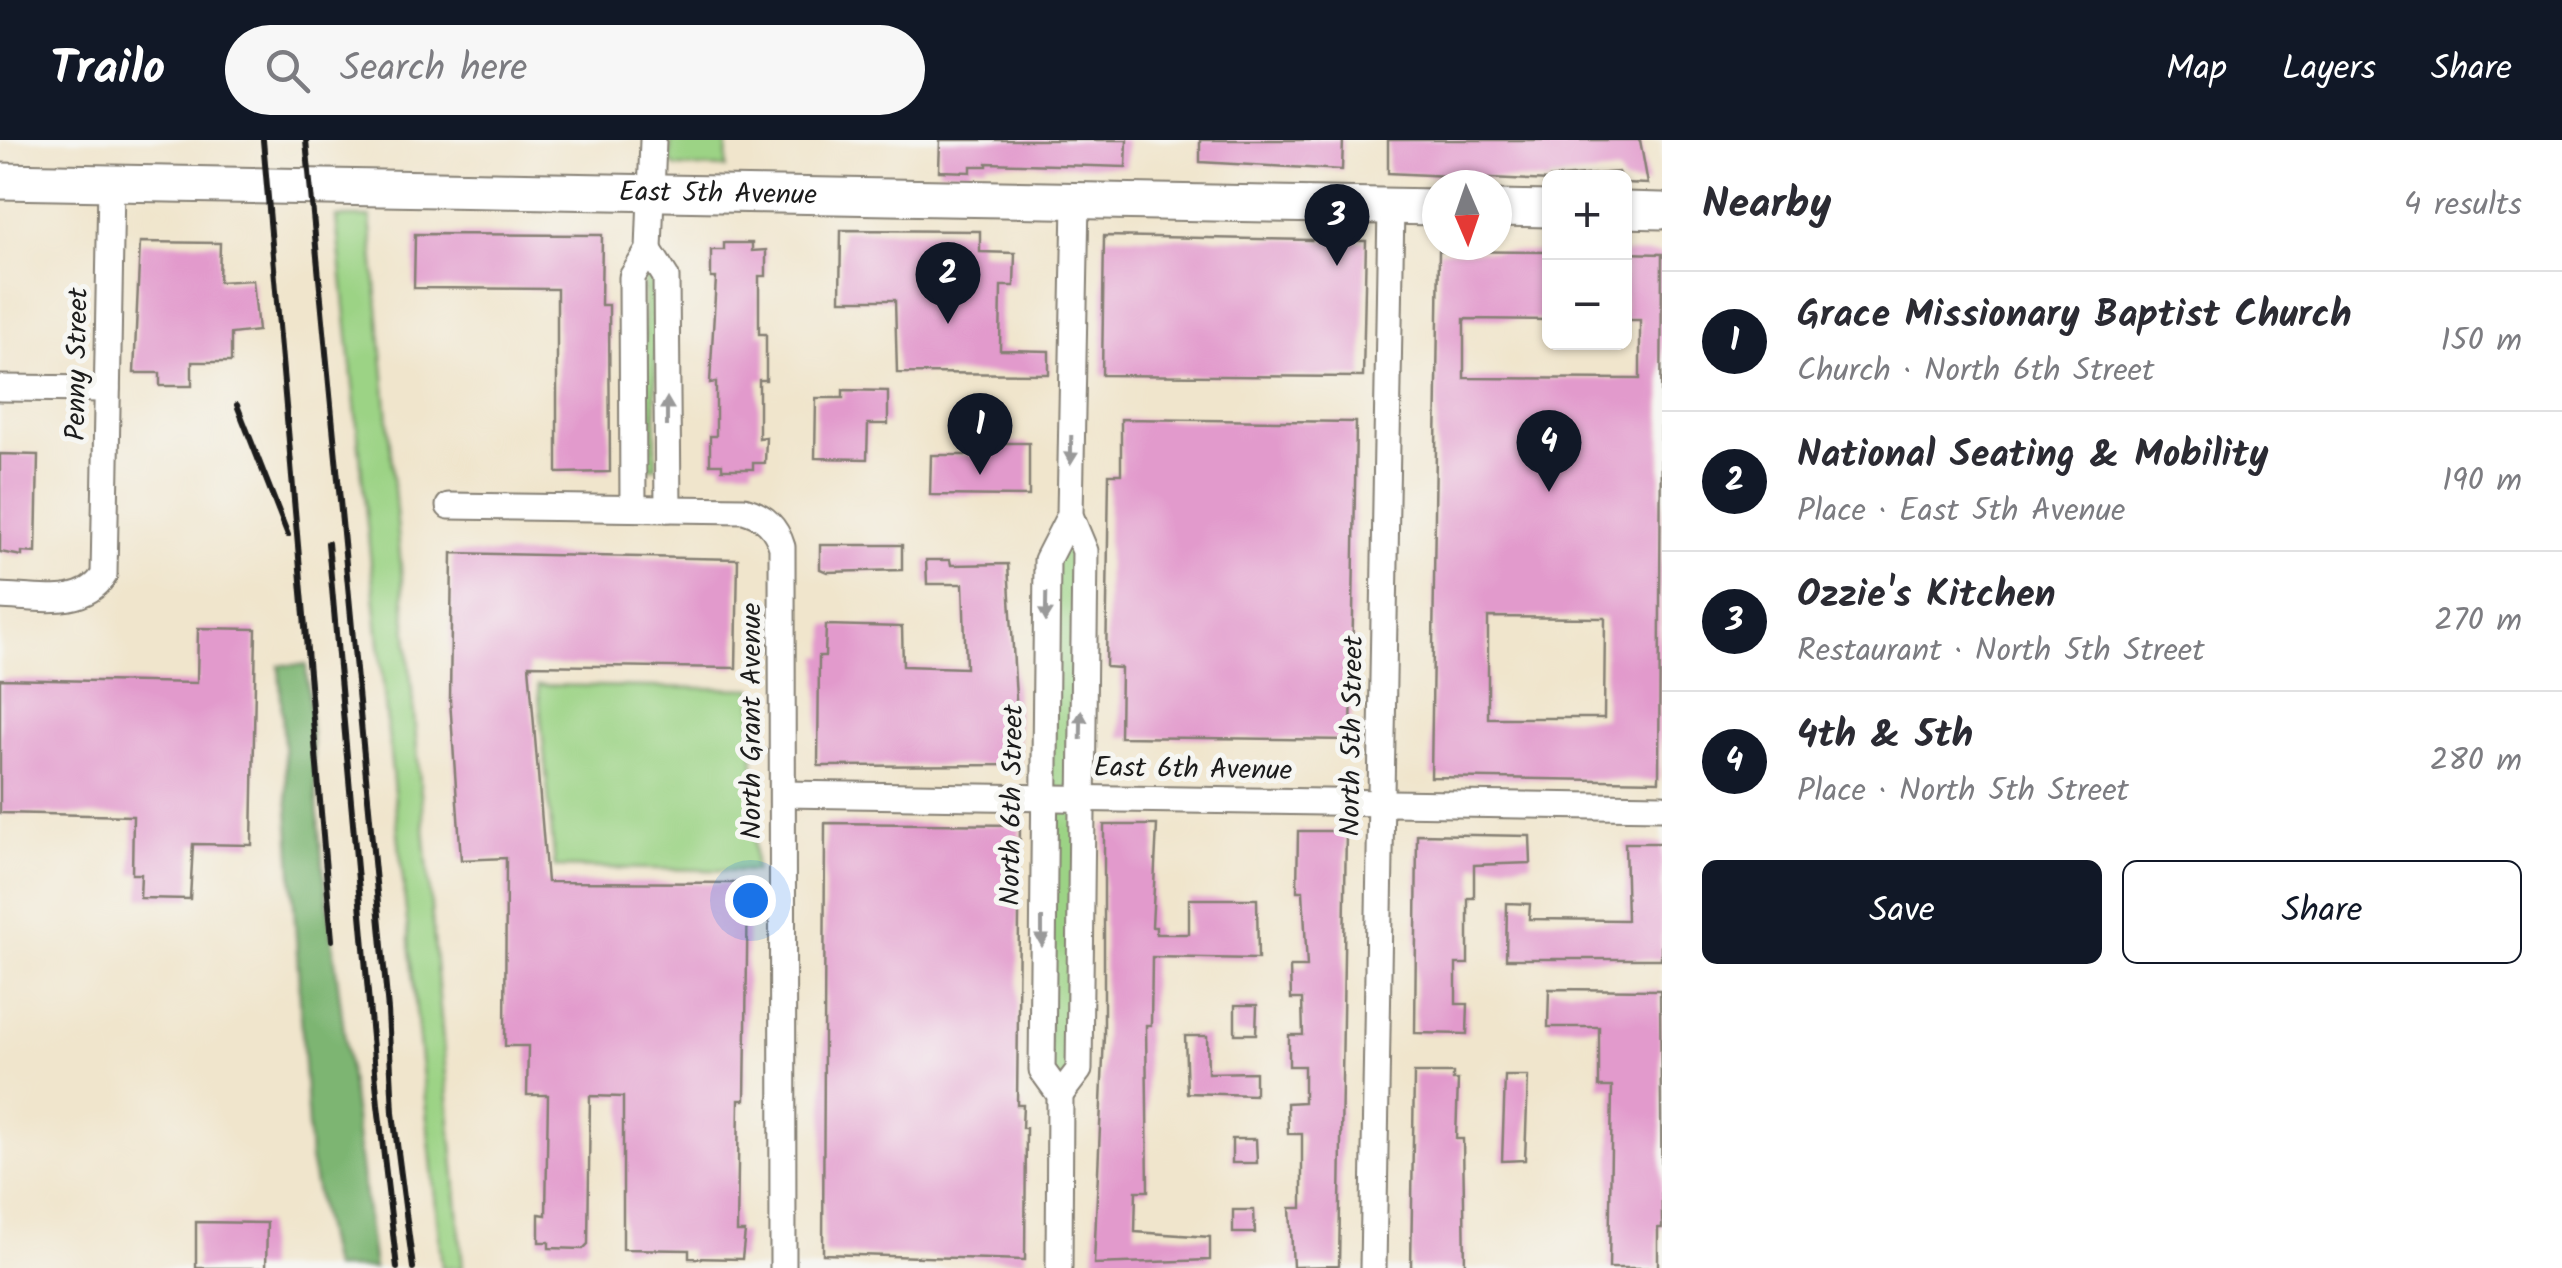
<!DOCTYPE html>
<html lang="en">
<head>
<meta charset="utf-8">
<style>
	body { margin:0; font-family:Kalam,sans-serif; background:#f7f7f7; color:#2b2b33 }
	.controls { position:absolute; right:30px; top:30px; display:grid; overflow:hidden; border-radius:15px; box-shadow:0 2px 8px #0004 }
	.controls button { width:90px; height:90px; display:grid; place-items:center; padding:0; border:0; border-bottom:2px solid #e1e1e2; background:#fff; color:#2b2b33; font:50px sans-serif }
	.compass { position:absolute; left:1422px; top:30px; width:90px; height:90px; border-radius:50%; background:#fff; box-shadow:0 2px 8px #0004; rotate:178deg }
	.you { position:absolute; left:750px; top:760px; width:35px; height:35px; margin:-25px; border:8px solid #fff; border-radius:50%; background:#1a73e8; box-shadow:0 0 0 15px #1a73e833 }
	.badge { display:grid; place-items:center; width:65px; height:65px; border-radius:50%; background:#111827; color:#fff; font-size:32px; font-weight:700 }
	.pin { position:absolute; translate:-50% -82px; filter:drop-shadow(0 2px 5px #0008) }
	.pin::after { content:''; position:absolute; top:52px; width:35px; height:30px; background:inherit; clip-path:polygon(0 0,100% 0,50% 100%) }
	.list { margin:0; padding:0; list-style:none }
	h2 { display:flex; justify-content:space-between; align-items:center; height:130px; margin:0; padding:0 40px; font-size:42px }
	h2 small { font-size:32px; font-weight:400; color:#7c7c81 }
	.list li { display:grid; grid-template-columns:65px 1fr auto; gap:30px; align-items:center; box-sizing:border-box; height:140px; padding:0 40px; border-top:2px solid #e1e1e2 }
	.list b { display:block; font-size:38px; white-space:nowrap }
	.list p { margin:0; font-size:32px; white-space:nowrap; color:#7c7c81 }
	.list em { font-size:32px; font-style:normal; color:#7c7c81 }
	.actions { display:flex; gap:20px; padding:30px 40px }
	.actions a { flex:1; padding:22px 0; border:2px solid #111827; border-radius:15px; text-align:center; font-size:35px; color:#111827 }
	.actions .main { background:#111827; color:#fff }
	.icon { flex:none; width:55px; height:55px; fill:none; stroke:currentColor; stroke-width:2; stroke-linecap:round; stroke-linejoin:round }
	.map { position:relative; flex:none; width:1662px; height:1128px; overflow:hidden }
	header { display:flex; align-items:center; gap:60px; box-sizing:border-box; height:140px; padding:0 50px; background:#111827; color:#fff }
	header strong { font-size:48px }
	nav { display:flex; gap:55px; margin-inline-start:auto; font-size:35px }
	.search { width:700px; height:90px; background:#f7f7f7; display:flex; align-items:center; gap:25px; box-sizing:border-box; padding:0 35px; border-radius:55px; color:#7c7c81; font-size:38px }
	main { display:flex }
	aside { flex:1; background:#fff }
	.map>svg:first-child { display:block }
	.green { fill:#9cd385; stroke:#5c7850; stroke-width:2.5 }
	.forest { fill:#7db572; stroke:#4c6847; stroke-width:2.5 }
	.building { fill:#e29acc; fill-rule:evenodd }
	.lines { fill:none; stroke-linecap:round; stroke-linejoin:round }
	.street-casing { stroke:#868074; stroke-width:29 }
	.secondary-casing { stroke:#868074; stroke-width:39 }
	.street { stroke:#fff; stroke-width:25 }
	.secondary { stroke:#fff; stroke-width:35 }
	.rail { stroke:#1c1c1c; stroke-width:6 }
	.oneway { fill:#999 }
	.labels { text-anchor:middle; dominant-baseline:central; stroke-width:10; stroke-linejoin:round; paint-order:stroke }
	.street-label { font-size:28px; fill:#1c1c1c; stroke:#f6f6f2 }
</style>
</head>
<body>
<header>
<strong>Trailo</strong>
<div class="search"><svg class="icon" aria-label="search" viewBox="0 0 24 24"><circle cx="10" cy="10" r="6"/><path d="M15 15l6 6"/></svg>Search here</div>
<nav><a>Map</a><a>Layers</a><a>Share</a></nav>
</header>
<main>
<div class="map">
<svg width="1662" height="1128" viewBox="0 0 1662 1128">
	<rect width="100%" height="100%" fill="#f6f6f2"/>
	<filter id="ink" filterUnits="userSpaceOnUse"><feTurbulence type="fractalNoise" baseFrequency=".01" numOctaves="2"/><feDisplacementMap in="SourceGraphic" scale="20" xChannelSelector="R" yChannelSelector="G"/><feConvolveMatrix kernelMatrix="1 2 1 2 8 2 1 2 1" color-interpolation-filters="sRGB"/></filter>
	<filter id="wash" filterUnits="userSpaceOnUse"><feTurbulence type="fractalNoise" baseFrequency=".0048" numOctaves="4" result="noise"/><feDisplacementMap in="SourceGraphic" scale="40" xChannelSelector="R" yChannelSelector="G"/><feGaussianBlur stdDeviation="2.25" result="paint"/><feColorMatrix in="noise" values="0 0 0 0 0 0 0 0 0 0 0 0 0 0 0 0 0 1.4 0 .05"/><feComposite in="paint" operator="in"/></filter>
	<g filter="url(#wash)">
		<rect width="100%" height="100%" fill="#f0e5cc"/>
		<g class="green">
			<polygon points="671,0 727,0 726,28 676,27 670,22"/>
			<polygon points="336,77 370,77 463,1128 442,1128"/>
			<polygon points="650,134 655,136 656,327 649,328 644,323 644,137"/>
			<polygon points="1080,393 1079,930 1049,945 1047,420"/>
			<polygon points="538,545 753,549 755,731 555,727"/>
		</g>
		<polygon class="forest" points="279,525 306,525 320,702 374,1128 332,1128 310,1019"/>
		<g id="blocks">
			<g class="building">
				<polygon points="940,0 1127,0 1126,27 987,23 987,26 971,26 971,32 939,31"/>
				<polygon points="1200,0 1343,0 1342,30 1200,22"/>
				<polygon points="1388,0 1640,0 1648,44 1624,43 1618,32 1550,38 1550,41 1388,33"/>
				<polygon points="841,90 980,91 980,112 1015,113 1014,146 1001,146 1000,210 1049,211 1049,234 897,233 895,160 840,160"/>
				<polygon points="415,94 602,95 601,165 609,165 610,332 557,333 557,149 414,148"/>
				<polygon points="1104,96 1366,101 1363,237 1102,235"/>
				<polygon points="140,102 220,103 219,142 253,140 258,191 231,194 231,222 192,222 192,246 160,246 160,233 134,233"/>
				<polygon points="724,103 752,103 752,111 766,110 766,136 759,136 759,194 766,194 766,240 759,240 759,298 766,297 765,323 753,323 753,329 722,329 722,324 710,324 710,296 716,296 716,242 710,243 716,138 711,138 711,110 724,110"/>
				<path d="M1439,111L1550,112V180L1464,179V238L1640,239V180H1624V113L1662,114L1659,641L1431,637ZM1488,477L1605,478L1604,578H1488Z"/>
				<polygon points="843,250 888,251 888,284 868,284 867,319 815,318 816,258 843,258"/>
				<polygon points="1121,279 1356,282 1351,600 1120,597 1121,528 1106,527 1109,334 1121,334"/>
				<polygon points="992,303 1029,303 1029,356 930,355 931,315 992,315"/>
				<polygon points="0,314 38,315 36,413 22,412 22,416 0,412"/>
				<polygon points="820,405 902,405 902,430 827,432 820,429"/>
				<polygon points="452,413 738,419 736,528 529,525 547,742 748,743 745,960 739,960 737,1092 745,1092 742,1119 689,1118 689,1110 623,1109 623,957 590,956 588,1104 583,1109 549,1108 549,1102 539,1102 539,1074 546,1075 548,955 527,955 528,906 505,906 506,718 461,720 450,560"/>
				<polygon points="926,420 950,420 951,425 1008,424 1020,625 818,626 819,516 825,516 826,485 902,487 903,526 966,528 963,444 927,444"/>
				<polygon points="198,488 256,489 252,705 193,704 190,759 140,758 141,734 132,734 133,676 0,673 0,539 197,543"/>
				<polygon points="825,683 1020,685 1017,965 1023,965 1022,988 1026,988 1025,1120 823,1114"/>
				<polygon points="1104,685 1157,685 1152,787 1156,787 1156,794 1189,794 1189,759 1257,759 1258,819 1152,817 1151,885 1146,885 1148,1051 1136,1051 1135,1092 1210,1097 1210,1120 1094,1124 1104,895"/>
				<polygon points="1298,691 1346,691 1339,1126 1293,1127 1290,1068 1302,1068 1302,994 1288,994 1287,963 1304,962 1304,926 1289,926 1289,895 1303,895 1302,859 1291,859 1290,827 1307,827 1303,751 1297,751"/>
				<polygon points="1417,694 1530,696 1531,723 1474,725 1474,758 1468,758 1468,824 1456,824 1456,864 1468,864 1467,894 1415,893"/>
				<polygon points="1625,703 1662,703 1661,819 1506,819 1507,763 1530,764 1529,779 1627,780"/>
				<polygon points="1549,849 1660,850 1662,1088 1658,1088 1658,1128 1609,1128 1612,947 1599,947 1599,887 1548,887"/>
				<polygon points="1235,865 1257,865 1256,894 1235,894"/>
				<polygon points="1185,896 1207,896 1208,933 1255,932 1255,955 1187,953"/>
				<polygon points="1414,933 1453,933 1453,940 1458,940 1456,999 1463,999 1465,1128 1411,1128"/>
				<polygon points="1505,936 1528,936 1525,1020 1502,1021"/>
				<polygon points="1232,999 1256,999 1257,1023 1232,1023"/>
				<polygon points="1233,1070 1254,1070 1255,1093 1233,1093"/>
				<polygon points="196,1082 267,1083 266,1128 196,1128"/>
			</g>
		</g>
	</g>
	<g filter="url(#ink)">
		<use href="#blocks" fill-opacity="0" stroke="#868074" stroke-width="2.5"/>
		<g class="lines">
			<defs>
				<g id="street">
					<polyline points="649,110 666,137 668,369"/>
					<polyline points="0,248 107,249"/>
					<path d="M449,366L744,370C765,376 776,387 782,407L783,1128"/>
					<polyline points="633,368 632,137 649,110 653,0"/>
					<path d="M0,456C35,457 83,469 104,435L111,44"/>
					<polyline points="783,654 1662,667"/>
					<polyline points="1060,955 1079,930 1085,411 1070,375 1076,61"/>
					<polyline points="1059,1128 1060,955 1042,930 1047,420 1070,375"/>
					<polyline points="1373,1128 1391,66"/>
				</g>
				<g id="secondary">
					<path id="s1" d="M0,41L1437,67"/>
					<polyline points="1497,68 1550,69"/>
					<polyline points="1624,70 1662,71"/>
				</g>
			</defs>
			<use href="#street" class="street-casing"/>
			<use href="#secondary" class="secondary-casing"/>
			<use href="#street" class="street"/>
			<use href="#secondary" class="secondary"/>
			<g class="rail">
				<polyline points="263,0 332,800"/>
				<polyline points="306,0 388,870 393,973 413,1128"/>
				<polyline points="237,265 288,395"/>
				<polyline points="328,403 378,965 397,1128"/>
			</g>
		</g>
		<defs><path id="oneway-solid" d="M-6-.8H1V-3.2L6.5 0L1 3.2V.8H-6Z" transform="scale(2.5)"/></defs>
		<g class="oneway">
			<use href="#oneway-solid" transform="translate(667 272) rotate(-90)"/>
			<use href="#oneway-solid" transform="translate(1071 310) rotate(91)"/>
			<use href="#oneway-solid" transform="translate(1046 467) rotate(91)"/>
			<use href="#oneway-solid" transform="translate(1081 585) rotate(-89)"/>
			<use href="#oneway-solid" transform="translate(1042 792) rotate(90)"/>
		</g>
	</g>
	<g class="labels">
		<g class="street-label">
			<text stroke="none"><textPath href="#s1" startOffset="718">East 5th Avenue</textPath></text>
			<text transform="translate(78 224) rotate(-89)">Penny Street</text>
			<text transform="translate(752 581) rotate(-90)">North Grant Avenue</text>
			<text transform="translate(1353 596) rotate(-89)">North 5th Street</text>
			<text transform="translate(1193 630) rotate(1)">East 6th Avenue</text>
			<text transform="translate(1013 665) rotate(-89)">North 6th Street</text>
		</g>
	</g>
</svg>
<div class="controls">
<button>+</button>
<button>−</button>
</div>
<svg class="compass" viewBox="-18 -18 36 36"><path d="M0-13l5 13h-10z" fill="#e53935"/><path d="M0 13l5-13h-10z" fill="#7c7c81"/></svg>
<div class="you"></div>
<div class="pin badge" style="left:980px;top:335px">1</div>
<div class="pin badge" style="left:948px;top:184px">2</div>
<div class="pin badge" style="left:1337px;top:126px">3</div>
<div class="pin badge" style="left:1549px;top:352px">4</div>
</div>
<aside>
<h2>Nearby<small>4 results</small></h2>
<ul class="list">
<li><span class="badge">1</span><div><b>Grace Missionary Baptist Church</b><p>Church · North 6th Street</p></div><em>150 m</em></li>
<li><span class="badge">2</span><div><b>National Seating &amp; Mobility</b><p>Place · East 5th Avenue</p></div><em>190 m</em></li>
<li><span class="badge">3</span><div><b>Ozzie's Kitchen</b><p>Restaurant · North 5th Street</p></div><em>270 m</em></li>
<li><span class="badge">4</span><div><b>4th &amp; 5th</b><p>Place · North 5th Street</p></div><em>280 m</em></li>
</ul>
<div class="actions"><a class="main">Save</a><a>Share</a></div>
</aside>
</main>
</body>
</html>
